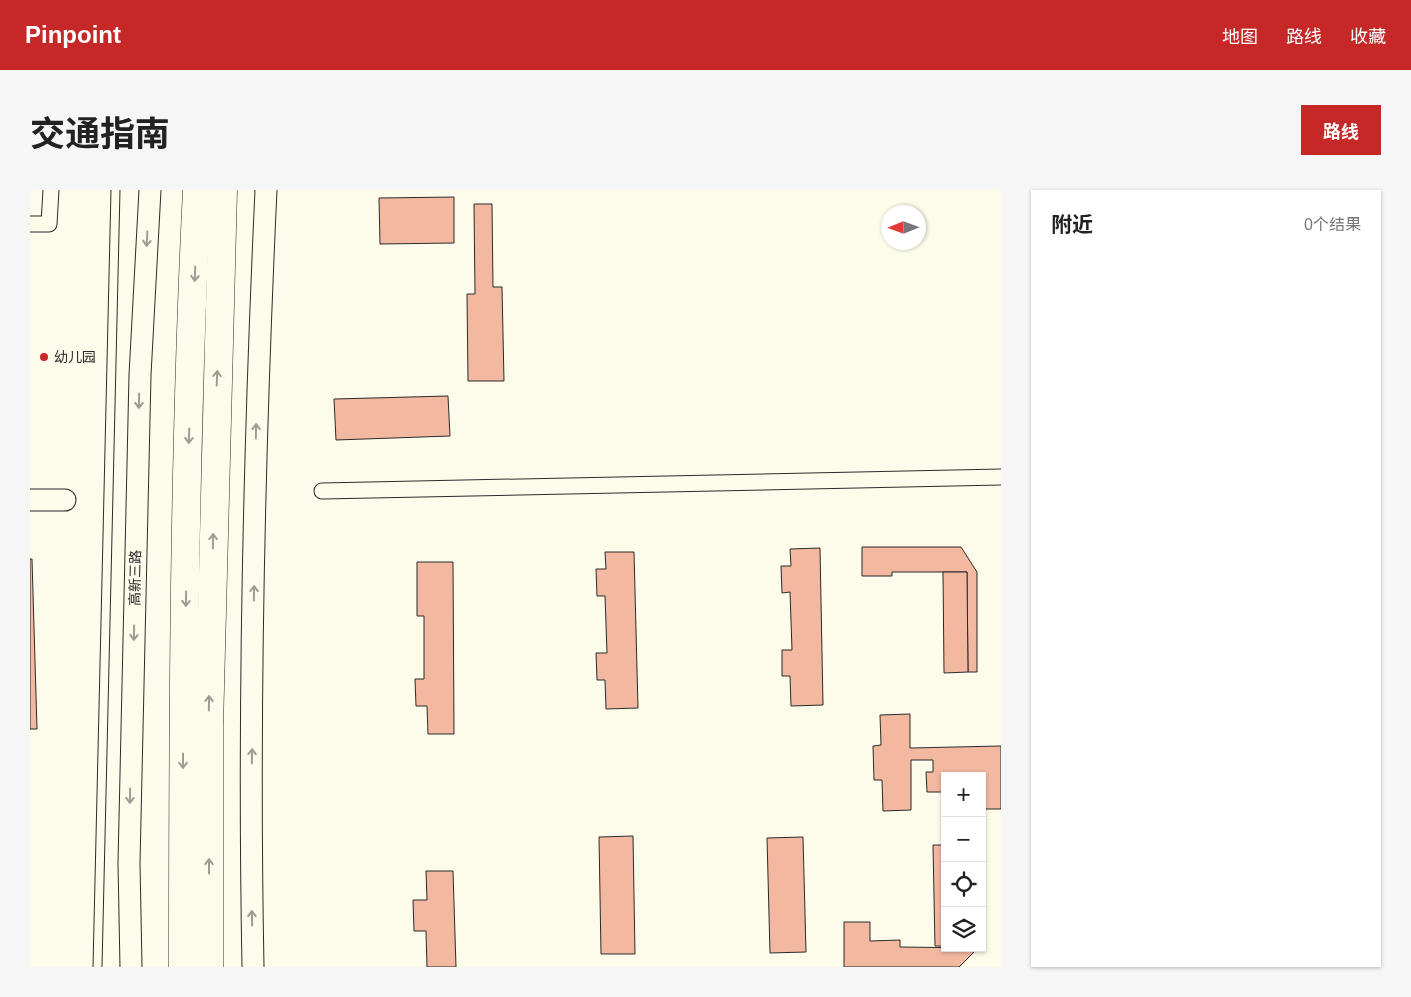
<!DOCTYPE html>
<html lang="zh">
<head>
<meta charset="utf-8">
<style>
	body { margin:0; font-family:Helvetica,"Noto Sans SC",sans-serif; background:#f6f6f6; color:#222 }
	.controls { position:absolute; right:15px; bottom:15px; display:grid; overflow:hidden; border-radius:0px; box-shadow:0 1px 4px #0004 }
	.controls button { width:45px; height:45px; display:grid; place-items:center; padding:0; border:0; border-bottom:1px solid #e0e0e0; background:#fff; color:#222; font:25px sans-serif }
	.compass { position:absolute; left:851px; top:15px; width:45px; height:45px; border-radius:50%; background:#fff; box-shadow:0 1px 4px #0004; rotate:269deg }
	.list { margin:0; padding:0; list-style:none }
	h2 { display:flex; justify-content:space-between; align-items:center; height:65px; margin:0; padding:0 20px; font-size:21px }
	h2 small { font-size:16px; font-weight:400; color:#767676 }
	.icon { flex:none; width:28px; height:28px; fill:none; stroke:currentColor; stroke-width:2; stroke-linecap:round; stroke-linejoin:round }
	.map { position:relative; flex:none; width:971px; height:777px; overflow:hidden; border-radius:0px }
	header { display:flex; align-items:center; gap:30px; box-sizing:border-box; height:70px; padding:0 25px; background:#c62828; color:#fff }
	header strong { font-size:24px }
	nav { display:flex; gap:28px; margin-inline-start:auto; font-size:18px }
	.intro { display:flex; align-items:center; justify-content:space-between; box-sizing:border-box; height:120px; padding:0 30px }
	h1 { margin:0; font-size:35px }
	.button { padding:12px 22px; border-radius:0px; background:#c62828; color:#fff; font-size:18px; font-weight:700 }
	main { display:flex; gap:30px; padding:0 30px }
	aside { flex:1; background:#fff; border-radius:0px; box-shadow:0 1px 4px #0004 }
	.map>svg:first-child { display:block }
	.building { fill:#f2b8a0; stroke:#2b2b2b }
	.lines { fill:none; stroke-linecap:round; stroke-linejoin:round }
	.street-casing { stroke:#2b2b2b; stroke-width:17 }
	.secondary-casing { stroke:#2b2b2b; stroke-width:23 }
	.highway-casing { stroke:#2b2b2b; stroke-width:29 }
	.street { stroke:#fdfbea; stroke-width:15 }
	.secondary { stroke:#fdfbea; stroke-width:21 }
	.highway { stroke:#fdfbea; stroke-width:28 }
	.tram { stroke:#2b2b2b; stroke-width:1 }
	.oneway { stroke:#9e9d94 }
	.poi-dot { fill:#c62828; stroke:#fdfbea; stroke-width:2 }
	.labels { text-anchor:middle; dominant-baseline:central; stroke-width:4; stroke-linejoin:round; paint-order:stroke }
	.poi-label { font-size:14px; fill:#2b2b2b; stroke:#fdfbea; text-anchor:start }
	.street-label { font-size:14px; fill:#2b2b2b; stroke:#fdfbea }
</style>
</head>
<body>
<header>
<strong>Pinpoint</strong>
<nav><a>地图</a><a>路线</a><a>收藏</a></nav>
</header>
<div class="intro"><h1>交通指南</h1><a class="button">路线</a></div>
<main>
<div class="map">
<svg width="971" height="777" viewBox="0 0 971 777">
	<rect width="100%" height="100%" fill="#fdfbea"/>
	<g class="building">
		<polygon points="424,7 424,53 350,54 349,8"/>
		<polygon points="444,14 462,14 463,97 472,97 474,191 438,191 437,104 445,104"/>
		<polygon points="418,206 420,246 306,250 304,209"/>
		<polygon points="832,357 931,357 947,382 947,482 938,482 937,382 862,382 862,386 832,386"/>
		<polygon points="790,358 793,515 761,516 760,486 752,486 752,460 762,460 760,402 752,403 751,376 761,376 760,359"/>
		<polygon points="575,362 604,362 608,518 576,519 575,490 567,490 566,463 577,463 575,406 567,406 566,379 576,379"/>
		<polygon points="0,369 2,369 7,539 0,539"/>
		<polygon points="387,372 423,372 424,544 398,544 397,516 386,516 385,489 394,489 394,426 387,426"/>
		<polygon points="913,382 937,382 938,482 914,483"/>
		<polygon points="880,524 880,558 971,556 971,619 952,619 952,586 915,586 915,602 897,602 896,582 903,582 903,570 881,570 881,620 853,621 852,590 844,590 843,556 851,555 850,525"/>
		<polygon points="603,646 605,764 571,764 569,647"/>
		<polygon points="773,647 776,762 740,763 737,648"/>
		<polygon points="952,654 954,752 952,754"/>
		<polygon points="903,655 915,655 915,756 905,756"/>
		<polygon points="396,681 423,681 426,777 397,777 396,741 384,741 383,710 397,710"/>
		<polygon points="814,732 840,732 840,751 870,750 870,757 948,758 929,777 814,777"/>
	</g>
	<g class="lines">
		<defs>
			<g id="street">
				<polyline points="0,34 19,34 21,0"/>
				<polyline points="292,301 971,287"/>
			</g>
			<g id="secondary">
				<polyline points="0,310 35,310"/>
				<polyline points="101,777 99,673 110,185 120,0"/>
				<path d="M223,777C218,518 224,259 236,0"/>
			</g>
			<g id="highway">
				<path d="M153,777C153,518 154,259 167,0"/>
				<polyline points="179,777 179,536 193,0"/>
			</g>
		</defs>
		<use href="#street" class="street-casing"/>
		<use href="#secondary" class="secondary-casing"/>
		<use href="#highway" class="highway-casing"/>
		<use href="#street" class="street"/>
		<use href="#secondary" class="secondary"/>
		<use href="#highway" class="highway"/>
		<g class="tram">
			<polyline points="63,777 81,0"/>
			<polyline points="72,777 90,0"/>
		</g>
	</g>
	<defs><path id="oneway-shaft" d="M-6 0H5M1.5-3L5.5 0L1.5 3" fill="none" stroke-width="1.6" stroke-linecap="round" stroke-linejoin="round" transform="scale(1.25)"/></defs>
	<g class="oneway">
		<use href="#oneway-shaft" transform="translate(117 49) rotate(93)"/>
		<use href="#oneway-shaft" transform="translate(165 84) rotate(92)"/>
		<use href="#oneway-shaft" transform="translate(187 188) rotate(-88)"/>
		<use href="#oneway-shaft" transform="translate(109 211) rotate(91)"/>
		<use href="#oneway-shaft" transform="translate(226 241) rotate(-89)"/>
		<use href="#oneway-shaft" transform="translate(159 246) rotate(92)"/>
		<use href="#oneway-shaft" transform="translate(183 351) rotate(-89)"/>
		<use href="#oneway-shaft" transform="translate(224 403) rotate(-89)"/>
		<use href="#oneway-shaft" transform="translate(156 409) rotate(91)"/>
		<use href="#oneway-shaft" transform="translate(104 443) rotate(91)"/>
		<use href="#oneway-shaft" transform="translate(179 513) rotate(-89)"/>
		<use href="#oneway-shaft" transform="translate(222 566) rotate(-89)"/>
		<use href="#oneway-shaft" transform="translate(153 571) rotate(90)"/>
		<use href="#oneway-shaft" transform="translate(100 606) rotate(91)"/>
		<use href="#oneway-shaft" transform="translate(179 676) rotate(-90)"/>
		<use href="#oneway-shaft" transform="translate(222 728) rotate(-91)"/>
	</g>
	<circle class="poi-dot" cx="14" cy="167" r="5"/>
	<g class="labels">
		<g class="poi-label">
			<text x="24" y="167">幼儿园</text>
		</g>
		<g class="street-label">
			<text transform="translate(105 388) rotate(-89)">高新三路</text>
		</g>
	</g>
</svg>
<div class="controls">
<button>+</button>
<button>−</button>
<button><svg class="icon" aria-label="locate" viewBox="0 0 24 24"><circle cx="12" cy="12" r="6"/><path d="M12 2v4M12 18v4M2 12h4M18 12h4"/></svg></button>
<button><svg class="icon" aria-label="layers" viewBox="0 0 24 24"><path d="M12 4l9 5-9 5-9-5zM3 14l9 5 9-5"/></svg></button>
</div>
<svg class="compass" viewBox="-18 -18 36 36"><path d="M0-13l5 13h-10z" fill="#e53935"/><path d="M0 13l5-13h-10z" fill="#767676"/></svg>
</div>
<aside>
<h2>附近<small>0个结果</small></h2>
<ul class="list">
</ul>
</aside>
</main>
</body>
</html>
